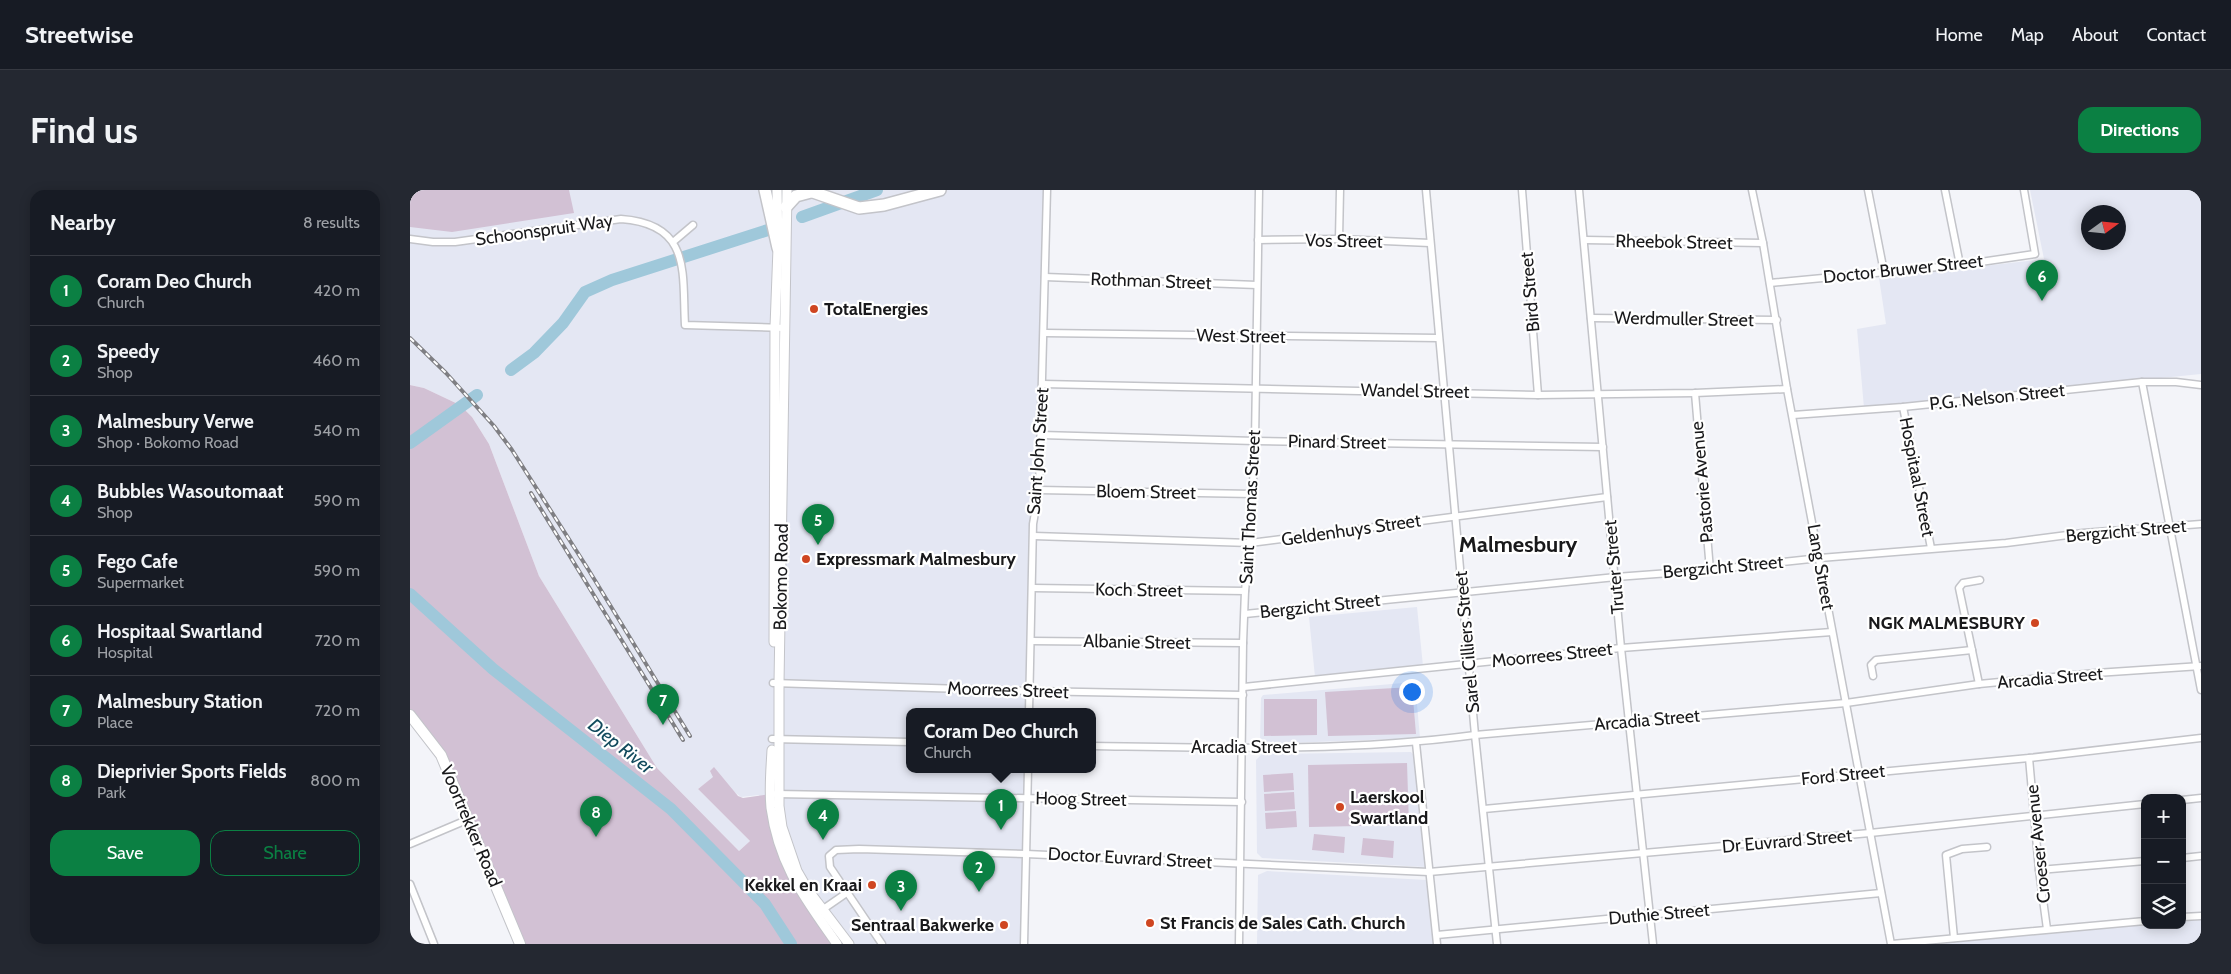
<!DOCTYPE html>
<html lang="en">
<head>
<meta charset="utf-8">
<style>
	body { margin:0; font-family:Cabin,sans-serif; background:#242831; color:#f1f3f6 }
	.controls { position:absolute; right:15px; bottom:15px; display:grid; overflow:hidden; border-radius:10px; box-shadow:0 2px 12px #0003 }
	.controls button { width:45px; height:45px; display:grid; place-items:center; padding:0; border:0; border-bottom:1px solid #363941; background:#171b24; color:#f1f3f6; font:25px sans-serif }
	.compass { position:absolute; left:1671px; top:15px; width:45px; height:45px; border-radius:50%; background:#171b24; box-shadow:0 2px 12px #0003; rotate:75deg }
	.you { position:absolute; left:1001px; top:501px; width:18px; height:18px; margin:-12px; border:4px solid #fff; border-radius:50%; background:#1a73e8; box-shadow:0 0 0 8px #1a73e833 }
	.badge { display:grid; place-items:center; width:32px; height:32px; border-radius:50%; background:#0b8043; color:#fff; font-size:16px; font-weight:700 }
	.pin { position:absolute; translate:-50% -41px; filter:drop-shadow(0 1px 2px #0008) }
	.pin::after { content:''; position:absolute; top:26px; width:18px; height:15px; background:inherit; clip-path:polygon(0 0,100% 0,50% 100%) }
	.popup { position:absolute; left:496px; top:518px; width:190px; height:65px; box-sizing:border-box; display:grid; place-content:center; border-radius:10px; background:#171b24; filter:drop-shadow(0 1px 4px #0005); font-size:16px; white-space:nowrap; color:#9ea1a6 }
	.popup b { font-size:19px; color:#f1f3f6 }
	.popup::after { content:''; position:absolute; left:50%; top:100%; margin-left:-10px; border:10px solid transparent; border-top-color:#171b24 }
	.list { margin:0; padding:0; list-style:none }
	h2 { display:flex; justify-content:space-between; align-items:center; height:65px; margin:0; padding:0 20px; font-size:21px }
	h2 small { font-size:16px; font-weight:400; color:#9ea1a6 }
	.list li { display:grid; grid-template-columns:32px 1fr auto; gap:15px; align-items:center; box-sizing:border-box; height:70px; padding:0 20px; border-top:1px solid #363941 }
	.list b { display:block; font-size:19px; white-space:nowrap }
	.list p { margin:0; font-size:16px; white-space:nowrap; color:#9ea1a6 }
	.list em { font-size:16px; font-style:normal; color:#9ea1a6 }
	.actions { display:flex; gap:10px; padding:15px 20px }
	.actions a { flex:1; padding:11px 0; border:1px solid #0b8043; border-radius:15px; text-align:center; font-size:18px; color:#0b8043 }
	.actions .main { background:#0b8043; color:#fff }
	.icon { flex:none; width:28px; height:28px; fill:none; stroke:currentColor; stroke-width:2; stroke-linecap:round; stroke-linejoin:round }
	.map { position:relative; flex:none; width:1791px; height:754px; overflow:hidden; border-radius:15px }
	header { display:flex; align-items:center; gap:30px; box-sizing:border-box; height:70px; padding:0 25px; background:#171b24; border-bottom:1px solid #363941 }
	header strong { font-size:24px }
	nav { display:flex; gap:28px; margin-inline-start:auto; font-size:18px }
	.intro { display:flex; align-items:center; justify-content:space-between; box-sizing:border-box; height:120px; padding:0 30px }
	h1 { margin:0; font-size:35px }
	.button { padding:12px 22px; border-radius:15px; background:#0b8043; color:#fff; font-size:18px; font-weight:700 }
	main { display:flex; gap:30px; padding:0 30px }
	aside { flex:1; background:#171b24; border-radius:15px; box-shadow:0 2px 12px #0003 }
	.map>svg:first-child { display:block }
	.built { fill:#e4e7f3; fill-rule:evenodd }
	.green { fill:#d2c1d4 }
	.lines { fill:none; stroke-linecap:round; stroke-linejoin:round }
	.river { stroke:#9fc8da; stroke-width:12 }
	.minor-casing { stroke:#c3c4c9; stroke-width:9 }
	.secondary-casing { stroke:#c3c4c9; stroke-width:11 }
	.primary-casing { stroke:#c3c4c9; stroke-width:12 }
	.motorway-casing { stroke:#c3c4c9; stroke-width:14 }
	.minor { stroke:#fff; stroke-width:6 }
	.secondary { stroke:#fff; stroke-width:9 }
	.primary { stroke:#fff; stroke-width:10 }
	.motorway { stroke:#fff; stroke-width:11 }
	.rail-casing { stroke:#7f7f83; stroke-width:4 }
	.rail { stroke:#fff; stroke-width:2; stroke-dasharray:5.5; stroke-linecap:butt }
	.poi-dot { fill:#cf4621; stroke:#fff; stroke-width:2 }
	.labels { text-anchor:middle; dominant-baseline:central; stroke-width:4.5; stroke-linejoin:round; paint-order:stroke }
	.street-label { font-size:18px; fill:#19191b; stroke:#fff }
	.poi-label { font-size:18px; font-weight:bold; fill:#19191b; stroke:#fff; text-anchor:start }
	.water-label { font-size:19px; font-style:italic; fill:#124a5d; stroke:#fff }
	.district-label { font-size:22px; font-weight:bold; fill:#19191b; stroke:#fff }
</style>
</head>
<body>
<header>
<strong>Streetwise</strong>
<nav><a>Home</a><a>Map</a><a>About</a><a>Contact</a></nav>
</header>
<div class="intro"><h1>Find us</h1><a class="button">Directions</a></div>
<main>
<aside>
<h2>Nearby<small>8 results</small></h2>
<ul class="list">
<li><span class="badge">1</span><div><b>Coram Deo Church</b><p>Church</p></div><em>420 m</em></li>
<li><span class="badge">2</span><div><b>Speedy</b><p>Shop</p></div><em>460 m</em></li>
<li><span class="badge">3</span><div><b>Malmesbury Verwe</b><p>Shop · Bokomo Road</p></div><em>540 m</em></li>
<li><span class="badge">4</span><div><b>Bubbles Wasoutomaat</b><p>Shop</p></div><em>590 m</em></li>
<li><span class="badge">5</span><div><b>Fego Cafe</b><p>Supermarket</p></div><em>590 m</em></li>
<li><span class="badge">6</span><div><b>Hospitaal Swartland</b><p>Hospital</p></div><em>720 m</em></li>
<li><span class="badge">7</span><div><b>Malmesbury Station</b><p>Place</p></div><em>720 m</em></li>
<li><span class="badge">8</span><div><b>Dieprivier Sports Fields</b><p>Park</p></div><em>800 m</em></li>
</ul>
<div class="actions"><a class="main">Save</a><a>Share</a></div>
</aside>
<div class="map">
<svg width="1791" height="754" viewBox="0 0 1791 754">
	<rect width="100%" height="100%" fill="#f3f4f9"/>
	<g class="built">
		<polygon points="0,0 637,0 629,300 623,334 619,521 500,521 500,579 618,579 614,754 427,754 349,605 331,607 304,587 288,599 340,651 329,661 247,578 129,386 79,254 62,227 50,215 14,198 0,195"/>
		<path d="M1620,0H1791V184L1454,218L1447,139L1476,134L1469,88L1634,69ZM1678,22H1708V52H1678Z"/>
		<polygon points="1007,417 1013,476 905,487 899,427"/>
		<polygon points="1005,492 1010,548 853,554 850,550 851,508 853,505"/>
		<polygon points="1001,562 1009,572 1019,672 1015,677 852,668 847,663 846,570 852,564"/>
		<polygon points="857,681 1016,690 1021,695 1027,754 847,754 848,685"/>
		<polygon points="1791,726 1791,754 1482,754 1735,731 1735,735 1772,735 1772,727"/>
	</g>
	<g class="green">
		<polygon points="0,0 159,0 164,23 42,42 0,37"/>
		<polygon points="0,195 14,198 50,215 62,227 79,254 129,386 247,578 329,661 340,651 288,599 303,587 300,581 304,577 328,606 333,608 361,604 365,639 427,754 110,754 42,588 0,525"/>
		<polygon points="1002,497 1006,544 918,546 915,502"/>
		<polygon points="854,509 907,509 907,545 854,546"/>
		<polygon points="997,573 999,635 899,637 898,575"/>
		<polygon points="883,583 884,600 854,602 853,585"/>
		<polygon points="884,602 885,619 855,621 854,604"/>
		<polygon points="886,621 887,637 856,639 855,623"/>
		<polygon points="904,644 935,647 934,663 902,660"/>
		<polygon points="953,648 984,651 983,668 951,665"/>
	</g>
	<g class="lines">
		<g class="river">
			<polyline points="392,27 467,0"/>
			<polyline points="101,180 124,163 153,133 175,102 202,90 358,40"/>
			<polyline points="0,253 67,205"/>
			<polyline points="0,404 83,479 261,619 355,714 381,754"/>
		</g>
		<defs>
			<g id="minor">
				<polyline points="1016,0 1065,545 1087,754"/>
				<polyline points="1112,0 1128,205"/>
				<polyline points="1169,0 1211,458 1243,754"/>
				<polyline points="1342,0 1353,53 1377,199 1481,754"/>
				<polyline points="1458,0 1474,82"/>
				<polyline points="1535,0 1550,75"/>
				<path d="M0,49L23,52H45L211,29C282,34 272,83 275,135L375,138"/>
				<polyline points="929,49 930,0"/>
				<polyline points="848,50 929,49 1020,53"/>
				<polyline points="1175,50 1353,53"/>
				<polyline points="263,52 283,35"/>
				<polyline points="635,87 847,95"/>
				<polyline points="1360,93 1550,75 1625,64 1614,0"/>
				<polyline points="1181,128 1367,130"/>
				<polyline points="635,143 1028,148"/>
				<polyline points="1732,192 1791,500"/>
				<polyline points="633,194 1128,205 1285,203 1377,199"/>
				<polyline points="1285,203 1300,380"/>
				<polyline points="1493,217 1521,358"/>
				<polyline points="1383,225 1493,217 1732,192 1766,192 1791,195"/>
				<polyline points="631,245 845,251 1193,257"/>
				<polyline points="629,300 843,304"/>
				<polyline points="624,346 840,353 1197,307"/>
				<polyline points="623,398 835,401"/>
				<polyline points="835,424 1206,387 1300,380 1410,368 1596,353 1673,343 1791,334"/>
				<polyline points="621,451 833,453"/>
				<polyline points="1463,486 1461,475 1466,470 1562,460"/>
				<polyline points="363,493 619,501 833,505"/>
				<polyline points="1569,494 1549,398 1553,393 1570,390"/>
				<polyline points="834,497 1211,458 1422,442"/>
				<polyline points="619,521 623,334 629,300 637,0"/>
				<polyline points="362,549 500,552"/>
				<polyline points="1006,553 1027,754"/>
				<path d="M682,556C810,558 938,562 1065,545L1436,513L1569,494L1686,483L1791,476"/>
				<polyline points="1619,568 1629,680 1637,739"/>
				<polyline points="366,604 832,612"/>
				<polyline points="1772,610 1791,608"/>
				<polyline points="1074,619 1619,568 1791,548"/>
				<polyline points="0,654 59,629"/>
				<polyline points="1772,668 1791,666"/>
				<polyline points="1629,680 1735,671"/>
				<polyline points="0,694 24,754"/>
				<polyline points="409,722 438,702"/>
				<polyline points="1772,727 1791,726"/>
				<polyline points="1027,745 1471,703"/>
				<polyline points="1544,748 1536,665 1552,659 1577,657"/>
				<polyline points="472,754 420,677 419,666 426,660 449,659 616,664 1019,682 1460,643 1735,614"/>
				<polyline points="614,754 618,579"/>
				<polyline points="829,754 833,453 835,401 840,353 845,251 849,0"/>
				<polyline points="1482,754 1735,731"/>
			</g>
			<g id="secondary">
				<polyline points="377,0 369,493 369,616 372,637 387,681 398,700 439,754"/>
				<polyline points="364,452 365,137 368,58 367,0"/>
				<path d="M362,560C361,579 359,599 361,618C369,676 395,708 427,754"/>
			</g>
			<polyline id="primary" points="0,525 31,565 110,754"/>
			<g id="motorway">
				<polyline points="355,0 368,58"/>
				<polyline points="397,0 449,18 474,15 530,0"/>
				<polyline points="376,17 386,6 401,2"/>
			</g>
		</defs>
		<use href="#minor" class="minor-casing"/>
		<use href="#secondary" class="secondary-casing"/>
		<use href="#primary" class="primary-casing"/>
		<use href="#motorway" class="motorway-casing"/>
		<use href="#minor" class="minor"/>
		<use href="#secondary" class="secondary"/>
		<use href="#primary" class="primary"/>
		<use href="#motorway" class="motorway"/>
		<defs>
			<g id="rail">
				<polyline points="0,148 36,183 84,236 102,260 178,379 280,546"/>
				<polyline points="121,303 273,550"/>
			</g>
		</defs>
		<use href="#rail" class="rail-casing"/>
		<use href="#rail" class="rail"/>
	</g>
	<g class="poi-dot">
		<circle cx="404" cy="119" r="5"/>
		<circle cx="396" cy="369" r="5"/>
		<circle cx="1625" cy="433" r="5"/>
		<circle cx="930" cy="617" r="5"/>
		<circle cx="462" cy="695" r="5"/>
		<circle cx="740" cy="733" r="5"/>
		<circle cx="594" cy="735" r="5"/>
	</g>
	<g class="labels">
		<g class="street-label">
			<text transform="translate(134 40) rotate(-8)">Schoonspruit Way</text>
			<text transform="translate(934 51) rotate(1)">Vos Street</text>
			<text transform="translate(1264 52) rotate(1)">Rheebok Street</text>
			<text transform="translate(1493 79) rotate(-6)">Doctor Bruwer Street</text>
			<text transform="translate(741 91) rotate(2)">Rothman Street</text>
			<text transform="translate(1120 102) rotate(-95)">Bird Street</text>
			<text transform="translate(1274 129) rotate(1)">Werdmuller Street</text>
			<text transform="translate(831 146) rotate(1)">West Street</text>
			<text transform="translate(1005 201) rotate(1)">Wandel Street</text>
			<text transform="translate(1587 207) rotate(-6)">P.G. Nelson Street</text>
			<text transform="translate(927 252) rotate(1)">Pinard Street</text>
			<text transform="translate(628 261) rotate(-86)">Saint John Street</text>
			<text transform="translate(1507 287) rotate(79)">Hospitaal Street</text>
			<text transform="translate(1292 292) rotate(-95)">Pastorie Avenue</text>
			<text transform="translate(736 302) rotate(1)">Bloem Street</text>
			<text transform="translate(840 317) rotate(-87)">Saint Thomas Street</text>
			<text transform="translate(941 340) rotate(-8)">Geldenhuys Street</text>
			<text transform="translate(1716 341) rotate(-5)">Bergzicht Street</text>
			<text transform="translate(1204 377) rotate(-95)">Truter Street</text>
			<text transform="translate(1313 377) rotate(-5)">Bergzicht Street</text>
			<text transform="translate(1411 377) rotate(80)">Lang Street</text>
			<text transform="translate(371 387) rotate(-89)">Bokomo Road</text>
			<text transform="translate(729 400) rotate(1)">Koch Street</text>
			<text transform="translate(910 416) rotate(-6)">Bergzicht Street</text>
			<text transform="translate(727 452) rotate(1)">Albanie Street</text>
			<text transform="translate(1057 452) rotate(-95)">Sarel Cilliers Street</text>
			<text transform="translate(1142 465) rotate(-6)">Moorrees Street</text>
			<text transform="translate(1640 488) rotate(-5)">Arcadia Street</text>
			<text transform="translate(598 500) rotate(2)">Moorrees Street</text>
			<text transform="translate(1237 530) rotate(-5)">Arcadia Street</text>
			<text x="834" y="557">Arcadia Street</text>
			<text transform="translate(1433 585) rotate(-6)">Ford Street</text>
			<text transform="translate(671 609) rotate(1)">Hoog Street</text>
			<text transform="translate(61 636) rotate(67)">Voortrekker Road</text>
			<text transform="translate(1377 651) rotate(-5)">Dr Euvrard Street</text>
			<text transform="translate(1628 654) rotate(-96)">Croeser Avenue</text>
			<text transform="translate(720 668) rotate(3)">Doctor Euvrard Street</text>
			<text transform="translate(1249 724) rotate(-5)">Duthie Street</text>
		</g>
		<g class="poi-label">
			<text x="414" y="119">TotalEnergies</text>
			<text x="406" y="369">Expressmark Malmesbury</text>
			<text x="1615" y="433" text-anchor="end">NGK MALMESBURY</text>
			<text x="940" y="607">Laerskool<tspan x="940" dy="21">Swartland</tspan></text>
			<text x="452" y="695" text-anchor="end">Kekkel en Kraai</text>
			<text x="750" y="733">St Francis de Sales Cath. Church</text>
			<text x="584" y="735" text-anchor="end">Sentraal Bakwerke</text>
		</g>
		<g class="water-label">
			<text transform="translate(211 556) rotate(38)">Diep River</text>
		</g>
		<g class="district-label">
			<text x="1108" y="354">Malmesbury</text>
		</g>
	</g>
</svg>
<div class="controls">
<button>+</button>
<button>−</button>
<button><svg class="icon" aria-label="layers" viewBox="0 0 24 24"><path d="M12 4l9 5-9 5-9-5zM3 14l9 5 9-5"/></svg></button>
</div>
<svg class="compass" viewBox="-18 -18 36 36"><path d="M0-13l5 13h-10z" fill="#e53935"/><path d="M0 13l5-13h-10z" fill="#9ea1a6"/></svg>
<div class="you"></div>
<div class="pin badge" style="left:591px;top:640px">1</div>
<div class="popup"><b>Coram Deo Church</b>Church</div>
<div class="pin badge" style="left:569px;top:702px">2</div>
<div class="pin badge" style="left:491px;top:721px">3</div>
<div class="pin badge" style="left:413px;top:650px">4</div>
<div class="pin badge" style="left:408px;top:355px">5</div>
<div class="pin badge" style="left:1632px;top:111px">6</div>
<div class="pin badge" style="left:253px;top:535px">7</div>
<div class="pin badge" style="left:186px;top:647px">8</div>
</div>
</main>
</body>
</html>
